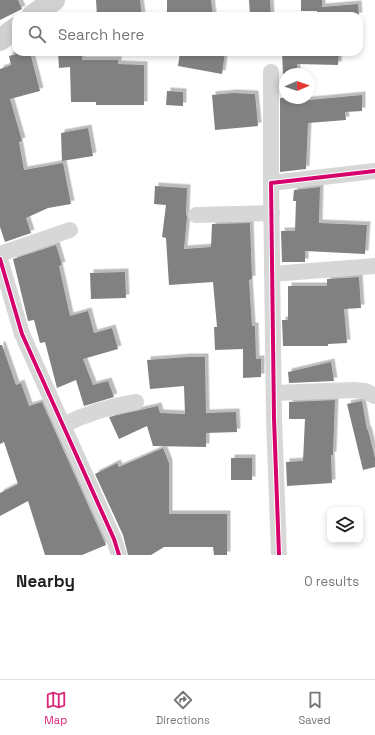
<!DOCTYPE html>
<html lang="en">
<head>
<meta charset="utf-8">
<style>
	body { margin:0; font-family:"Space Grotesk",sans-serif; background:#f6f6f6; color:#202124 }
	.controls { position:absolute; right:12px; bottom:12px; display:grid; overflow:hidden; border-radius:8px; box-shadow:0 2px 6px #0003 }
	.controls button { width:36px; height:36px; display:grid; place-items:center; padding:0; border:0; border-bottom:1px solid #e0e0e0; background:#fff; color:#202124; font:20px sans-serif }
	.compass { position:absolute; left:279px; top:68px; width:36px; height:36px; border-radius:50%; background:#fff; box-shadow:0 2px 6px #0003; rotate:88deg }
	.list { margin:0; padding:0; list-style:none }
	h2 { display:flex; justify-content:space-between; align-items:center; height:52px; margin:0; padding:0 16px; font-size:17px }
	h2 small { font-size:13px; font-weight:400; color:#757577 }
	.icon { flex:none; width:22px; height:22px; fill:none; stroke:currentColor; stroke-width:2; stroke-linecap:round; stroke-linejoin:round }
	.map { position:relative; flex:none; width:375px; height:555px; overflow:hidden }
	.search { position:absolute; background:#fff; box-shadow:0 2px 6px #0003; left:12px; right:12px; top:12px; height:44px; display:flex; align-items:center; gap:10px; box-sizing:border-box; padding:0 14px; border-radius:12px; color:#757577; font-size:15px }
	.sheet { height:124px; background:#fff }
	nav { display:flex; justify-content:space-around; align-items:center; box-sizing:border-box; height:56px; border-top:1px solid #e0e0e0; background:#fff; font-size:11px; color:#757577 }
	nav a { display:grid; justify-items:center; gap:2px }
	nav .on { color:#db2777 }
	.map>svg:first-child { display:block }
	.building { fill:#818181; filter:url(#shadow) }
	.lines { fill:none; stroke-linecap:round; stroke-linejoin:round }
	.street { stroke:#d7d7d7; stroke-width:16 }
	.secondary { stroke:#d0d0d0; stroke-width:22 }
	.cycleway-casing { stroke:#fff; stroke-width:6 }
	.cycleway { stroke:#d6006c; stroke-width:4 }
</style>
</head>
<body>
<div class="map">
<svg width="375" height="555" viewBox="0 0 375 555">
	<defs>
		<filter id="shadow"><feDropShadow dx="3.5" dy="-3.5" stdDeviation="0" flood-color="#0004"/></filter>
	</defs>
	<rect width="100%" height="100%" fill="#fff"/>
	<g class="building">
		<polygon points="0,0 18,0 22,9 0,20"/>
		<polygon points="96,0 140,0 142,16 97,16"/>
		<polygon points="167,0 211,0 213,16 167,16"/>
		<polygon points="249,0 270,0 271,16 250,16"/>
		<polygon points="301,0 322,0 322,7 358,4 359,16 317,16 317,11 301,11"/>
		<polygon points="24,52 30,52 40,91 10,99 22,141 19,142 24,170 63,163 71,204 48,208 26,218 31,233 5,242 0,227 0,69 11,65 9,56"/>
		<polygon points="58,52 82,52 82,60 118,60 118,64 144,65 144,105 96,105 96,102 71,102 70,67 59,68"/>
		<polygon points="180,52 225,52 222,74 178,66"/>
		<polygon points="282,52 339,53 338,65 297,64 297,74 283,74"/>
		<polygon points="167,91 183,92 183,106 166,105"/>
		<polygon points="233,93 255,94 258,126 215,130 212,95"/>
		<polygon points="362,95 362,111 345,112 346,120 308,123 306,169 280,172 280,98 298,98 298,101"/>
		<polygon points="88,128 93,156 62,161 61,133"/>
		<polygon points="155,186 187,188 186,214 187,217 184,249 211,247 212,224 250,223 252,279 249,280 252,326 255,326 256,359 261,359 261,377 243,378 243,349 215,350 214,327 217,327 213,282 169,285 166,238 162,237 166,205 154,204"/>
		<polygon points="320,187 319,223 367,225 365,254 305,251 305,262 282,262 281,231 295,231 296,201 293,201 294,190"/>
		<polygon points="56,245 62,265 59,266 70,316 88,311 94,333 112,328 118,349 83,359 93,385 108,381 114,397 84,406 76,380 57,388 45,342 40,343 34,320 28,321 13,259"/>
		<polygon points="125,272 126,298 91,299 90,273"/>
		<polygon points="359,277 361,308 344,309 347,343 328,344 328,346 283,346 282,320 288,320 288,286 327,286 327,279"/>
		<polygon points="0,345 2,345 16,385 21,383 29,406 42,402 106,545 82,555 45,555 28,501 0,516 0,493 18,484 4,442 0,444"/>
		<polygon points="188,357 205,357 206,413 236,412 237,432 206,433 206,447 153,446 147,426 119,439 109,417 158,406 160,413 185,414 184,386 150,389 147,360"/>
		<polygon points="331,362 334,381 289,383 288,372"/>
		<polygon points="335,400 333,455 331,455 332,483 287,486 286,462 303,461 305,419 289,419 289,402"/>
		<polygon points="362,401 367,430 368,430 375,458 375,467 363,470 347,404"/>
		<polygon points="163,448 169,463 169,514 227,514 227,555 214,555 213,547 164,547 151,555 128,555 123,535 95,474 117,463 119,467"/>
		<rect x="231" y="458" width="21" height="22"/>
	</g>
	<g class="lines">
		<g class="street">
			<polyline points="271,72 271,183"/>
			<polyline points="196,215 272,213"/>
			<polyline points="0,254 70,230"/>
			<polyline points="0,259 22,334 114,539 119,555"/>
			<polyline points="272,274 375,266"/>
			<polyline points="274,393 354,390 365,391 375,396"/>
			<path d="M63,425C86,414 110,406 136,402"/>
			<polyline points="279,555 274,418 271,183 375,171"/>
		</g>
		<g class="secondary">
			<polyline points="32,16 54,0"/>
			<polyline points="0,40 16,28"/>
		</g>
		<defs>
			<g id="cycleway">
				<polyline points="0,259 22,334 114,539 119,555"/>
				<polyline points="279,555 274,418 271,183 375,171"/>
			</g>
		</defs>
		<use href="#cycleway" class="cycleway-casing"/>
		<use href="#cycleway" class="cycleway"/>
	</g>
</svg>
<div class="controls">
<button><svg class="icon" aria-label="layers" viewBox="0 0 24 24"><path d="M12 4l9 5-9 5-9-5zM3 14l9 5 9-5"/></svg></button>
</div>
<svg class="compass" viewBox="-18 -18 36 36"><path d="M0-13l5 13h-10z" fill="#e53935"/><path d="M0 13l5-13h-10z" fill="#757577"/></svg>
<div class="search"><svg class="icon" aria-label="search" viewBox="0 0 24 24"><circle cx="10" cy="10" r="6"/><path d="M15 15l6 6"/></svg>Search here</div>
</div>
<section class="sheet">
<h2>Nearby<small>0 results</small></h2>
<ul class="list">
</ul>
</section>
<nav>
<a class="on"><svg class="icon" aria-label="map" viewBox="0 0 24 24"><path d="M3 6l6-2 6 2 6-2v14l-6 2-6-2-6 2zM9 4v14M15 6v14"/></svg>Map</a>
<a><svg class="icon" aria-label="directions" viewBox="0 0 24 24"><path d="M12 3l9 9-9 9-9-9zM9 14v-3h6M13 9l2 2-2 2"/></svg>Directions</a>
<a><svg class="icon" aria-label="saved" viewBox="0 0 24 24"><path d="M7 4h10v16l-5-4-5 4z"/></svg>Saved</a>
</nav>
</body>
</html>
